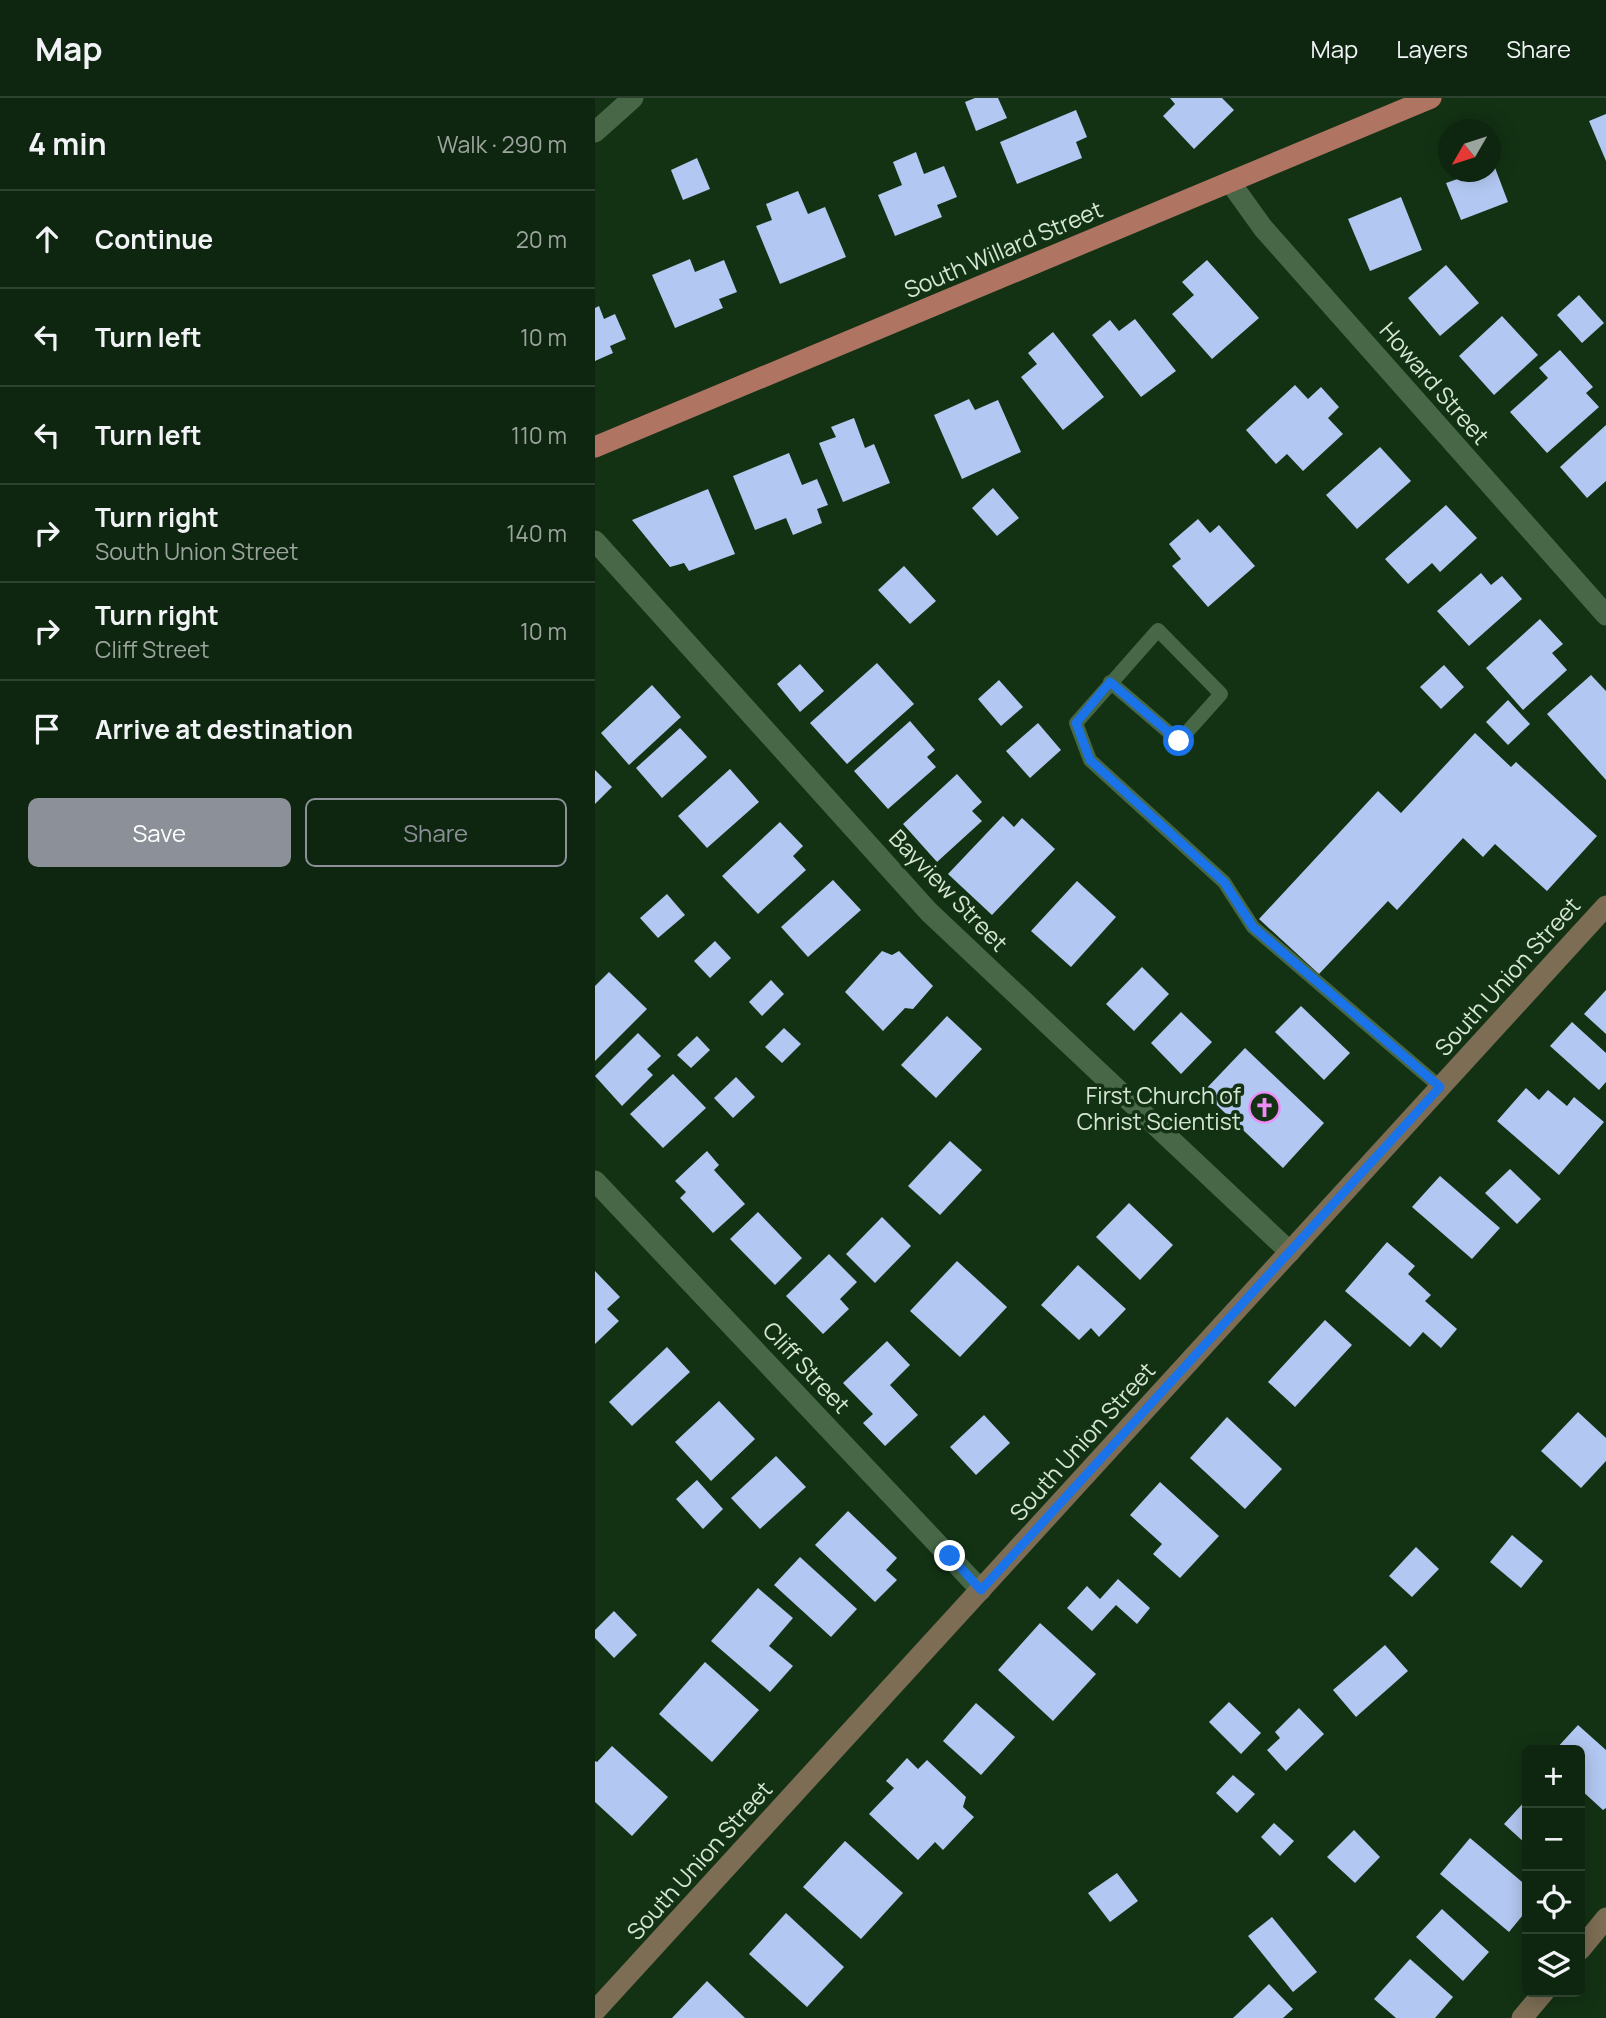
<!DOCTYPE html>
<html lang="en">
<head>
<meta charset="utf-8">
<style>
	body { margin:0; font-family:Manrope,sans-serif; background:#172e18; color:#f1f3f6 }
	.controls { position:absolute; right:21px; bottom:21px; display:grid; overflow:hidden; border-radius:10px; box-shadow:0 4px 18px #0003 }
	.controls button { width:63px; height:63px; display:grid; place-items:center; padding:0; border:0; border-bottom:2px solid #2e432f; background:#0e260f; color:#f1f3f6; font:35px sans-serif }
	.compass { position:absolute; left:843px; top:21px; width:63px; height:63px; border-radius:50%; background:#0e260f; box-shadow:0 4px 18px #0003; rotate:231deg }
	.stop { position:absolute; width:21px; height:21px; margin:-16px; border:5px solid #1a73e8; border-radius:50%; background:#fff }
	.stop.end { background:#1a73e8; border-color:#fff; box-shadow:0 2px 7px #0008 }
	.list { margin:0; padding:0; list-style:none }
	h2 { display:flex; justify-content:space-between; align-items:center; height:91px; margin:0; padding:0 28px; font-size:30px }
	h2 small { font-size:23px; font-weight:400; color:#9ba59e }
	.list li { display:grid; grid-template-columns:46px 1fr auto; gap:21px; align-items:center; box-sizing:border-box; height:98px; padding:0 28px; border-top:2px solid #2e432f }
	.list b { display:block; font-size:26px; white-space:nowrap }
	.list p { margin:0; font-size:23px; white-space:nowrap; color:#9ba59e }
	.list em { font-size:23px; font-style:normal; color:#9ba59e }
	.actions { display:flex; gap:14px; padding:21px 28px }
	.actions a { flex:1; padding:16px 0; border:2px solid #8c9099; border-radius:10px; text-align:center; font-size:24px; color:#8c9099 }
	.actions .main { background:#8c9099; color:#fff }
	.icon { flex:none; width:38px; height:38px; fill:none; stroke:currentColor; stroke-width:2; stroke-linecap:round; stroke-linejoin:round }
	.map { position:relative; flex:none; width:1011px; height:1920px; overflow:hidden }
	header { display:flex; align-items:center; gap:42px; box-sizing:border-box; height:98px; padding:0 35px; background:#0e260f; border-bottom:2px solid #2e432f }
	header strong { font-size:33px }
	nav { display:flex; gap:38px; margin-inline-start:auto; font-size:24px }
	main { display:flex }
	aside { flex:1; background:#0e260f }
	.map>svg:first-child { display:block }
	.building { fill:#b2c7f1 }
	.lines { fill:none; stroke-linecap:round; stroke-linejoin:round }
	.lane { stroke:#476746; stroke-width:14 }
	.street { stroke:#476746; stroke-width:21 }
	.secondary { stroke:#7c6d54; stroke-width:21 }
	.primary { stroke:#b07463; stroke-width:21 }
	.route { stroke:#1a73e8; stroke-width:9 }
	.labels { text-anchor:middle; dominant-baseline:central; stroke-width:7; stroke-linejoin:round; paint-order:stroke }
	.street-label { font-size:23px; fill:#d5e7d4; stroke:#133214 }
	.poi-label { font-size:23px; fill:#d5e7d4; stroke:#133214; text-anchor:end }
</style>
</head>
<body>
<header>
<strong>Map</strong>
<nav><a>Map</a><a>Layers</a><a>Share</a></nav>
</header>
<main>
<aside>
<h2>4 min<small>Walk · 290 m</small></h2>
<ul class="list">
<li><svg class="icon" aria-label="ahead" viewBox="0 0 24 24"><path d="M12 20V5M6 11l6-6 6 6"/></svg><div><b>Continue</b></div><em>20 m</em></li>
<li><svg class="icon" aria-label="left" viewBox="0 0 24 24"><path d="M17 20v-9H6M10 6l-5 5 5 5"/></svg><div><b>Turn left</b></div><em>10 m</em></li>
<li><svg class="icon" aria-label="left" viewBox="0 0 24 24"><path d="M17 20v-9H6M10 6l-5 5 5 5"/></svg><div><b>Turn left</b></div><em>110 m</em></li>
<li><svg class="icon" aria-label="right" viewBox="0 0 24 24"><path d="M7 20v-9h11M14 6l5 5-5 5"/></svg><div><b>Turn right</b><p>South Union Street</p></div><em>140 m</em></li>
<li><svg class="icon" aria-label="right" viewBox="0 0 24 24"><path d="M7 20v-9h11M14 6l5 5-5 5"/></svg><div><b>Turn right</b><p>Cliff Street</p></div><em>10 m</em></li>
<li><svg class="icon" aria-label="arrive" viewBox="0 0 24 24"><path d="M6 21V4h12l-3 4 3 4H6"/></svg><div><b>Arrive at destination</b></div></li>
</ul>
<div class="actions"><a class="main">Save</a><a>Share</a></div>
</aside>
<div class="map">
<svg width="1011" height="1920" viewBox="0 0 1011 1920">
	<rect width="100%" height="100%" fill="#133214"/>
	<g class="building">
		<polygon points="380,0 403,0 412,20 381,33 370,4"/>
		<polygon points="575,0 627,0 639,12 599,51 568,18 580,6"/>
		<polygon points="481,12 492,39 481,44 487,60 422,86 405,44"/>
		<polygon points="1011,16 1011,63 994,23"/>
		<polygon points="321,54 329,76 349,68 362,99 342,107 347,119 300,138 283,97 307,87 298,64"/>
		<polygon points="102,60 115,91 88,102 76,72"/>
		<polygon points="899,67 913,104 866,122 851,85 883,74 895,74 895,69"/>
		<polygon points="203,93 213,116 230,109 251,159 185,186 161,128 177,122 171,106"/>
		<polygon points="806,99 827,152 775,173 753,121"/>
		<polygon points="95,161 100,174 129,162 142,194 124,201 128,210 80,230 57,177"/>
		<polygon points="612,162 664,220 617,261 577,216 599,197 587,184"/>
		<polygon points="851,167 884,205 845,238 813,200"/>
		<polygon points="984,197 1009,225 987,245 962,217"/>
		<polygon points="4,208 9,221 20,216 31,241 15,248 18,255 0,263 0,210"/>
		<polygon points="907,218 943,257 899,297 864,258"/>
		<polygon points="540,221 581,273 546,299 497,237 515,222 524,233"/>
		<polygon points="458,234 509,299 468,332 426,279 442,266 433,255"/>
		<polygon points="965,252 998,289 991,295 1004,309 952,355 915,314 953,280 944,270"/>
		<polygon points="700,287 713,301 726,289 744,309 733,320 748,336 708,373 692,356 681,366 651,332"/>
		<polygon points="374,301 380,312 403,302 426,354 367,381 339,317"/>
		<polygon points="259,320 270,350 279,346 295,385 248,404 224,345 241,339 236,329"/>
		<polygon points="1011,327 1011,383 992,400 965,369"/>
		<polygon points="785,349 816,383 762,431 731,397"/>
		<polygon points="194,355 207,387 222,381 233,407 222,411 227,425 198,437 191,420 160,432 138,378"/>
		<polygon points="398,390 424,420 402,438 377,410"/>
		<polygon points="113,391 140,456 94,473 89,465 75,469 37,422"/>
		<polygon points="851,407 882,440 845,474 837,465 813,486 790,461"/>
		<polygon points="603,421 615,435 624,427 660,468 613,509 577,468 586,461 574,446"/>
		<polygon points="309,468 341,503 315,526 283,492"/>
		<polygon points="886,475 896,487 907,478 927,501 874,548 842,513"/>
		<polygon points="945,521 968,546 957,555 972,572 928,612 891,570"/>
		<polygon points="282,565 319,606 252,666 215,625"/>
		<polygon points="205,566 229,593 205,614 182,586"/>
		<polygon points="849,567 869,589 846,611 825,589"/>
		<polygon points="996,577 1011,593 1011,682 952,616"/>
		<polygon points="404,582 428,609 406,628 383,601"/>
		<polygon points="57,587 86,619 34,667 6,635"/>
		<polygon points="913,602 935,626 913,647 891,624"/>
		<polygon points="315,623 340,652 332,659 341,669 293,711 259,673"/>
		<polygon points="443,625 466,652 435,680 411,653"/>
		<polygon points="85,630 112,659 67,700 41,670"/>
		<polygon points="880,635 916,669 921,664 1002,738 952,793 900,746 888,759 868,740 802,812 793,803 724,876 664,821 783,693 806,715"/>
		<polygon points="135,671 164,704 112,750 83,718"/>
		<polygon points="0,672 17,689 0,706"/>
		<polygon points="362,676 387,704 377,713 387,723 342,764 308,726"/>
		<polygon points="408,718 419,729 427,720 460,751 397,817 353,776"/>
		<polygon points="185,724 208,748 198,758 211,772 163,816 127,778"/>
		<polygon points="238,782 266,812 213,859 186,829"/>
		<polygon points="482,783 521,819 476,869 436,833"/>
		<polygon points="72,796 90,817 63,840 45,820"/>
		<polygon points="120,843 136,860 115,880 99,863"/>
		<polygon points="287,853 297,857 304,853 338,888 318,911 310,910 288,933 250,894"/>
		<polygon points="547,869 574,896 539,933 511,906"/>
		<polygon points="14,874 52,911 0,963 0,888"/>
		<polygon points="176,882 189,896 167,918 154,904"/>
		<polygon points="1011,892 1011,936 989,916"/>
		<polygon points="706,908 755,955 729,982 680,934"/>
		<polygon points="586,914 617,944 586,976 556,945"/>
		<polygon points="352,918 387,951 341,1000 306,967"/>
		<polygon points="977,924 1011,955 1011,984 1004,992 955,948"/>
		<polygon points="189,930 206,946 187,965 170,949"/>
		<polygon points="43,935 66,958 52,971 58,977 27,1008 0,978"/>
		<polygon points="102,938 115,952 96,970 82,957"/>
		<polygon points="650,950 729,1025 688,1070 608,994"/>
		<polygon points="78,976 111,1010 68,1050 35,1016"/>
		<polygon points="141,979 160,999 138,1020 119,1000"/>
		<polygon points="931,990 944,1002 953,992 972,1008 979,999 1009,1024 964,1077 902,1023"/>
		<polygon points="355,1043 387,1072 345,1117 313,1088"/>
		<polygon points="112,1053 124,1067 119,1072 150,1106 118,1135 85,1100 91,1094 80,1083"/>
		<polygon points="915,1071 946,1101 922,1126 890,1095"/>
		<polygon points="845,1078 905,1130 877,1161 817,1109"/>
		<polygon points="534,1105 578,1147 545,1182 501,1139"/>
		<polygon points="163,1114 207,1160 180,1187 135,1141"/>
		<polygon points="287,1119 316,1148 280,1185 251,1156"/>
		<polygon points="792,1144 820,1168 813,1176 836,1197 830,1203 862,1231 846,1250 828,1234 815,1249 750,1193"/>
		<polygon points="234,1156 262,1184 245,1201 254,1211 228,1236 191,1198"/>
		<polygon points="362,1163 412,1209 365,1259 315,1213"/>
		<polygon points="483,1167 531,1211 504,1239 496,1230 484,1242 446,1207"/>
		<polygon points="0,1173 25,1199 12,1211 24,1223 0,1246"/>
		<polygon points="730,1222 757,1247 700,1309 673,1284"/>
		<polygon points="292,1243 315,1267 295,1287 323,1317 290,1348 268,1325 278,1316 248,1285"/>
		<polygon points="72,1249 95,1274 37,1328 14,1304"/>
		<polygon points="124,1303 160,1341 116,1383 80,1344"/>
		<polygon points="983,1314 1011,1340 1011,1363 986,1390 946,1353"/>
		<polygon points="389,1317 415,1345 381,1377 355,1349"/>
		<polygon points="632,1319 687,1371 650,1411 595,1360"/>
		<polygon points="181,1358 211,1389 165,1431 136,1400"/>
		<polygon points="102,1382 128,1411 108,1431 81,1401"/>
		<polygon points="565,1384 624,1438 585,1480 558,1456 567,1446 535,1417"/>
		<polygon points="253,1413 302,1460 291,1472 302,1482 280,1504 220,1447"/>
		<polygon points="917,1437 948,1463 926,1490 895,1464"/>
		<polygon points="821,1449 844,1471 817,1499 794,1478"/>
		<polygon points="205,1459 262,1511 236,1539 179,1487"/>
		<polygon points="523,1481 555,1510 542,1526 521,1507 497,1533 472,1510 492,1488 505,1501"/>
		<polygon points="163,1490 198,1520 174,1548 198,1568 175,1594 116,1543"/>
		<polygon points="19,1513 42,1537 19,1560 0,1540 0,1532"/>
		<polygon points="445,1525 501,1576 458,1623 403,1572"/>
		<polygon points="790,1547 813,1573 761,1619 738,1592"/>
		<polygon points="110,1564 164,1612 117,1664 64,1616"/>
		<polygon points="634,1604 666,1635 646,1656 614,1624"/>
		<polygon points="381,1605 420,1639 386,1677 348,1643"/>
		<polygon points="704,1610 729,1636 691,1673 672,1652 685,1640 680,1634"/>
		<polygon points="983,1627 1011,1652 1011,1710 1008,1712 985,1691 985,1652 960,1652"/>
		<polygon points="17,1648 73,1699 37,1738 0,1704 0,1663 2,1664"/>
		<polygon points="312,1660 323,1671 332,1662 371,1699 368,1709 379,1719 348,1752 340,1744 323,1762 274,1716 299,1690 291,1683"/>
		<polygon points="638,1677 660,1696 642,1715 621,1695"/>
		<polygon points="931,1702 932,1704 932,1747 909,1726"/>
		<polygon points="679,1725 699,1743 685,1758 666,1739"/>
		<polygon points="759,1732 785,1759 760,1785 732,1759"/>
		<polygon points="875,1740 932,1788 932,1812 914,1834 845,1776"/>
		<polygon points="250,1743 308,1795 266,1841 208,1789"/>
		<polygon points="522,1775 543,1803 515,1824 493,1795"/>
		<polygon points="847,1811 894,1854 868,1883 821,1839"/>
		<polygon points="191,1815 249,1869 212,1909 154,1856"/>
		<polygon points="677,1819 722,1874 698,1894 653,1838"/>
		<polygon points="815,1861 858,1899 840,1920 801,1920 779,1901"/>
		<polygon points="112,1883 150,1920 77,1920"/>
		<polygon points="674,1886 698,1911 688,1920 638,1920"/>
	</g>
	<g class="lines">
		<polyline class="lane" points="515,584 584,643 626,596 563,532 481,625 495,662 629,784 658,829 845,989"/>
		<g class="street">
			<polyline points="0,34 38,0"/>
			<polyline points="635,84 668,130 1011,517"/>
			<polyline points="0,443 334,814 695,1154"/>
			<polyline points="0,1083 386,1492"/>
		</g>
		<g class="secondary">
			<polyline points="985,1852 1011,1820"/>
			<polyline points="0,1913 1011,808"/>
			<polyline points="927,1920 949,1894"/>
		</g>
		<polyline class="primary" points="0,349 836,0"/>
	</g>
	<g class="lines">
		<polyline class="route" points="355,1458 386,1492 845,989 658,829 629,784 495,662 481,625 515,584 584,643"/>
	</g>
	<defs>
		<symbol id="church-ring" viewBox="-11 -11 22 22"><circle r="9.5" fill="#133214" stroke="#ef8bf7" stroke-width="1.5"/><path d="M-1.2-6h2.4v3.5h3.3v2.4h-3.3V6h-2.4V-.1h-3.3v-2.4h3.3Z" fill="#ef8bf7"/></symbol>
	</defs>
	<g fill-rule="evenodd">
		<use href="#church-ring" x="652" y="992" width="35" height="35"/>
	</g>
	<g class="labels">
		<g class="street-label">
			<text transform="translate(408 151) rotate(-23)">South Willard Street</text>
			<text transform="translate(840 285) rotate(49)">Howard Street</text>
			<text transform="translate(354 792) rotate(46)">Bayview Street</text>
			<text transform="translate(912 878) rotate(-48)">South Union Street</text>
			<text transform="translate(212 1269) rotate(47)">Cliff Street</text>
			<text transform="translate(487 1343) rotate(-48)">South Union Street</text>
			<text transform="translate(104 1762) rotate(-48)">South Union Street</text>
		</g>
		<g class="poi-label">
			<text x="646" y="997">First Church of<tspan x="646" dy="26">Christ Scientist</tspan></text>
		</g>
	</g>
</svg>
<div class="controls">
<button>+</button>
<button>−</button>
<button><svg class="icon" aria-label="locate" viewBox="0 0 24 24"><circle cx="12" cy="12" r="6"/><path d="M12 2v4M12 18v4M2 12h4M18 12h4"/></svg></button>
<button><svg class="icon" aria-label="layers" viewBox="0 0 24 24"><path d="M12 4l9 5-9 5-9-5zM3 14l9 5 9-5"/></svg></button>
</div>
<svg class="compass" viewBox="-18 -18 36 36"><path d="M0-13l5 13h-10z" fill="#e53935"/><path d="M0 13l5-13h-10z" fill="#9ba59e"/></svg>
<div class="stop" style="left:584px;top:643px"></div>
<div class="stop end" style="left:355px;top:1458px"></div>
</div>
</main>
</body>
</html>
